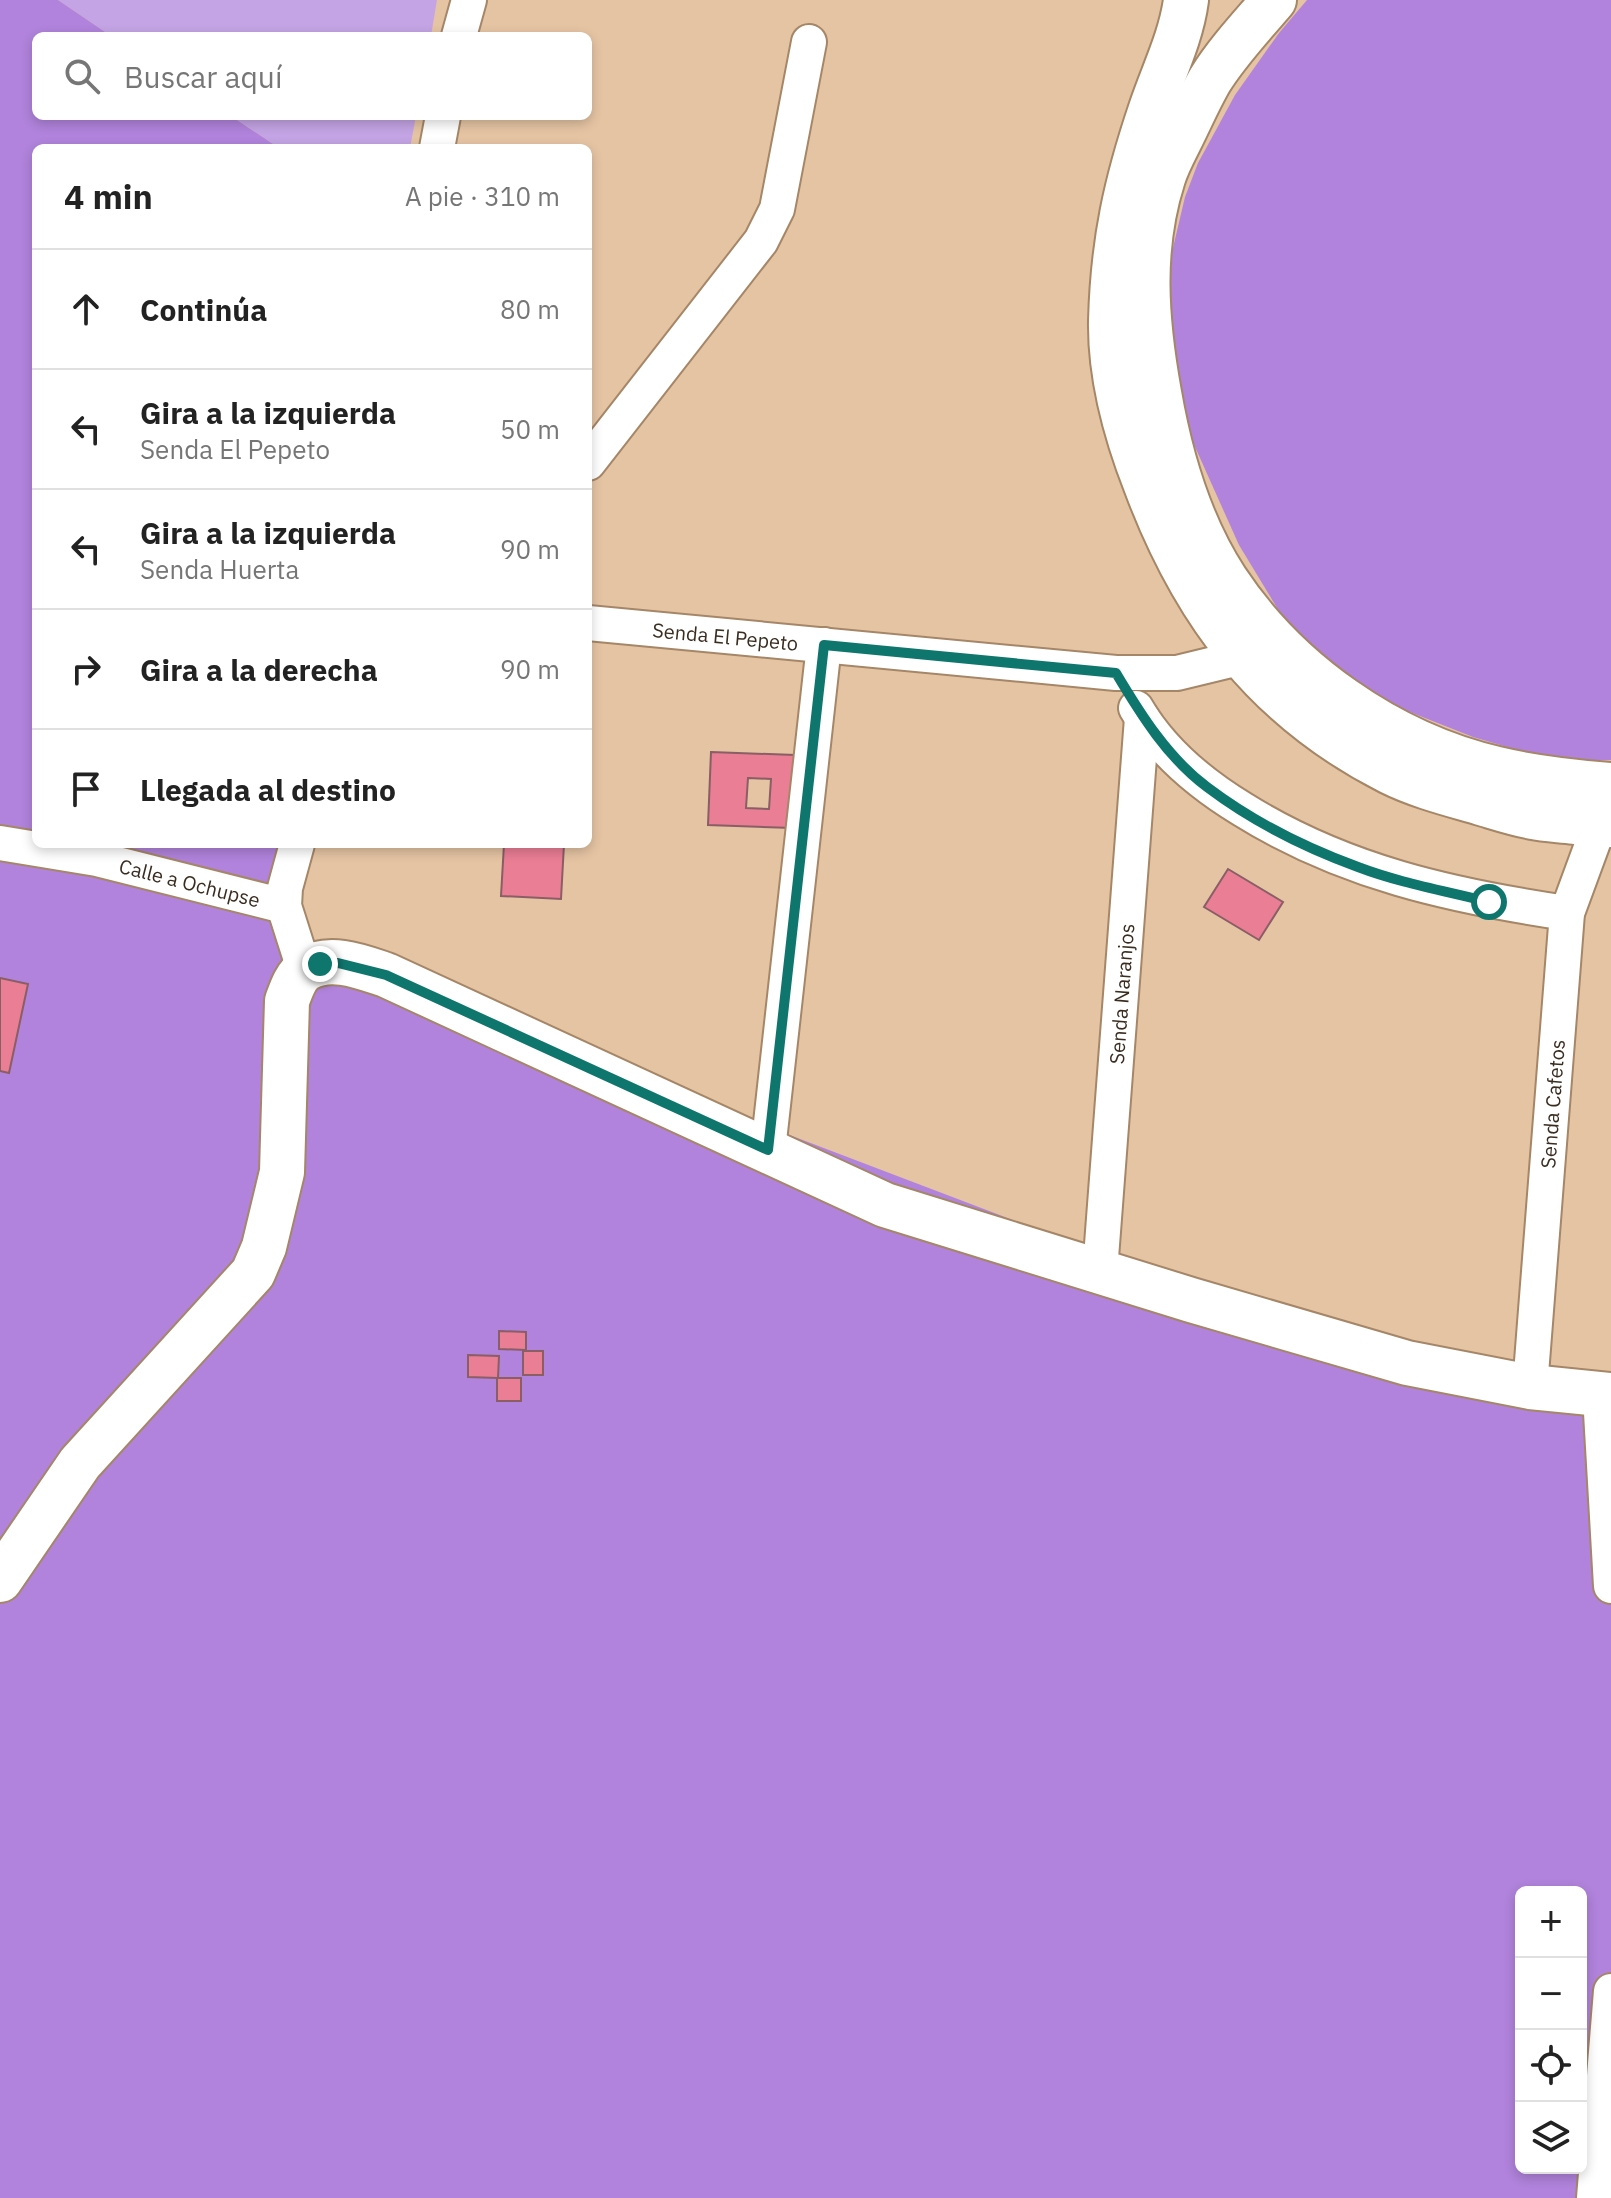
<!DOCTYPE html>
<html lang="es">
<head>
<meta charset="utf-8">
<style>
	body { margin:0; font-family:"IBM Plex Sans",sans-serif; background:#f2f2f2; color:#222 }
	.controls { position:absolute; right:24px; bottom:24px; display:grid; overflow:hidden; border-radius:12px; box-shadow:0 4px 12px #0003 }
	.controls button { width:72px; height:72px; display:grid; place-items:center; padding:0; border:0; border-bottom:2px solid #e0e0e0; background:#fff; color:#222; font:40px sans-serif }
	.stop { position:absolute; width:24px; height:24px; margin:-18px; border:6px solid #0f766e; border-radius:50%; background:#fff }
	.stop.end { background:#0f766e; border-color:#fff; box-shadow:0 2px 8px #0008 }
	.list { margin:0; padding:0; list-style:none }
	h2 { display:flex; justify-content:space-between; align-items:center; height:104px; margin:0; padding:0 32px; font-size:34px }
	h2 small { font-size:26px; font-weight:400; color:#767676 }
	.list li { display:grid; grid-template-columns:52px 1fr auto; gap:24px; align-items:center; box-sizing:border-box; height:120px; padding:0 32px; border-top:2px solid #e0e0e0 }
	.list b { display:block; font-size:30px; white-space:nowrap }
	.list p { margin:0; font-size:26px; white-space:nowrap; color:#767676 }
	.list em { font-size:26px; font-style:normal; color:#767676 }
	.icon { flex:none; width:44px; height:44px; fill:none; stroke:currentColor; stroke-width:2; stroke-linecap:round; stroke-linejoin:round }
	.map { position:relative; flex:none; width:1611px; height:2198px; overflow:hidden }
	.search { position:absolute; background:#fff; box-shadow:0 4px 12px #0003; left:32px; top:32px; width:560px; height:88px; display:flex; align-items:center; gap:20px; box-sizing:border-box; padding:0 28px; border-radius:12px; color:#767676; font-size:30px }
	.panel { position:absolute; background:#fff; box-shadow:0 4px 12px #0003; left:32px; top:144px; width:560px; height:704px; border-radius:12px }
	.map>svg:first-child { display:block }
	.green { fill:#c4a4e4 }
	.forest { fill:#b183dc; fill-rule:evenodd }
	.building { fill:#ea7e95; stroke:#895e65; stroke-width:2; fill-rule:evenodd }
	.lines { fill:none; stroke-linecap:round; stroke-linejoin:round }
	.street-casing { stroke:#a58667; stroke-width:38 }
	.secondary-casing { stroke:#a58667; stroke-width:48 }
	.highway-casing { stroke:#a58667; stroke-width:48 }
	.street { stroke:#fff; stroke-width:34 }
	.secondary { stroke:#fff; stroke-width:44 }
	.highway { stroke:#fff; stroke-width:44 }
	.route { stroke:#0f766e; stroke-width:10 }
	.labels { text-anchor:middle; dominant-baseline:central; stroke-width:6; stroke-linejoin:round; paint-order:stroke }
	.street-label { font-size:20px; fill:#3a2d20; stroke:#f9e8d7 }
</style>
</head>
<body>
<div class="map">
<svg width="1611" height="2198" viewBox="0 0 1611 2198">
	<rect width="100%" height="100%" fill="#e5c4a3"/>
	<g class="green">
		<polygon points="58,0 437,0 431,36 111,36"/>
		<polygon points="231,116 416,116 410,148 279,148"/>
	</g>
	<g class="forest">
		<path d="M0,0H58L111,36H36V116H231L279,148H36V844H300L283,942L1362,1353L1611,1396V2198H0ZM1521,1892H1581V2168H1521Z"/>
		<polygon points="1307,0 1611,0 1611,760 1555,761 1473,737 1387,703 1327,664 1282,616 1239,545 1187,429 1175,361 1168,269 1185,197 1198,163 1235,95 1279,33"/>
	</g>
	<g class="building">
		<path d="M711,752L795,755L792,828L708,825ZM748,778L771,779L769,809L746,808Z"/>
		<polygon points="504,844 564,844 561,899 501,896"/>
		<polygon points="1228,869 1283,902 1259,940 1204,907"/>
		<polygon points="0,978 28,984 9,1073 0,1071"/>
		<polygon points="499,1331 526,1332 526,1350 499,1349"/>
		<rect x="523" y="1351" width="20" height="24"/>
		<polygon points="468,1355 499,1356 498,1378 468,1377"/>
		<rect x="497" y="1378" width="24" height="23"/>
	</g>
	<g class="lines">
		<defs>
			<g id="street">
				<polyline points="459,36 469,0"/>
				<polyline points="437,148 443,116"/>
				<polyline points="588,463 761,241 777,209 809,42"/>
				<path id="s1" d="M588,623L1116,673H1177L1243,657"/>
				<path d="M1136,708C1161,751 1201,784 1242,809C1343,872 1451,896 1567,913"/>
				<path id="s2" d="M0,843L97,859L284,906"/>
				<polyline points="297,844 285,888 284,906 304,969"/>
				<polyline points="768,1150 824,645"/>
				<path id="s3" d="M1100,1271L1142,718"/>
				<path id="s4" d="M1530,1387L1567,913L1599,826"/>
				<polyline points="1600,1395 1611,1586"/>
				<polyline points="1594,2198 1611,1991"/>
			</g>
			<path id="secondary" d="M0,1580L80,1463L253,1273L264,1247L282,1172L287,1001C291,990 296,975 306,969C330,954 362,967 386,975L885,1205L1191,1300L1407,1363L1530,1387L1611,1395"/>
			<g id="highway">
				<path d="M1186,0C1181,38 1163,73 1151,109C1126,183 1113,242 1111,321C1110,377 1126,434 1146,485C1194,613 1266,709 1390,772C1418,786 1450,794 1481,803C1498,808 1516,814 1533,817C1547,820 1561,820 1575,822C1588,823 1598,826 1611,825"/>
				<path d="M1274,0C1252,26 1228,51 1210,80C1199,99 1190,120 1180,140C1174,152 1167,165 1163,178C1140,249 1146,321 1159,393C1170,457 1190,525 1226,580C1287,672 1389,744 1497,769C1535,778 1572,782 1611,785"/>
			</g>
		</defs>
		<use href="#street" class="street-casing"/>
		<use href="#secondary" class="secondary-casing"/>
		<use href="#highway" class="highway-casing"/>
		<use href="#street" class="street"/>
		<use href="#secondary" class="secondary"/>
		<use href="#highway" class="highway"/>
	</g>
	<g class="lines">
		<path class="route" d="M320,964L338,963L386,975L768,1150L824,645L1116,673C1141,715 1168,758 1207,787C1252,821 1306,848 1358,867C1400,883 1446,891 1489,902"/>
	</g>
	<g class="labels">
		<g class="street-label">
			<text stroke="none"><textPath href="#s1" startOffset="138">Senda El Pepeto</textPath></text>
			<text stroke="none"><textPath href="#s2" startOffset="194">Calle a Ochupse</textPath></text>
			<text stroke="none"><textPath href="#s3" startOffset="278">Senda Naranjos</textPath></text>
			<text stroke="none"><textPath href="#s4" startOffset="284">Senda Cafetos</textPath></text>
		</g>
	</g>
</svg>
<div class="controls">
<button>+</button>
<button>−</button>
<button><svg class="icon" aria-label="locate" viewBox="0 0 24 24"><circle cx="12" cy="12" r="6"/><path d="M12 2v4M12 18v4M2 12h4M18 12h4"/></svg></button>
<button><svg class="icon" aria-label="layers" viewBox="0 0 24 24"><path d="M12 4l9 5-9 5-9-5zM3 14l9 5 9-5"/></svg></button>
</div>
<div class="stop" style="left:1489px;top:902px"></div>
<div class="stop end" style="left:320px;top:964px"></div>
<div class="search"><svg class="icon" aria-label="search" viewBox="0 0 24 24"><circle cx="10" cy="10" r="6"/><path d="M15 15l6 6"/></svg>Buscar aquí</div>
<section class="panel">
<h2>4 min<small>A pie · 310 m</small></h2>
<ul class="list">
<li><svg class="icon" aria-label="ahead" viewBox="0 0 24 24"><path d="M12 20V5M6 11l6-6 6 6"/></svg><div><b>Continúa</b></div><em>80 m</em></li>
<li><svg class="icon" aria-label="left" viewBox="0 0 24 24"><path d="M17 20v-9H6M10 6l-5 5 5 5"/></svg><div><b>Gira a la izquierda</b><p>Senda El Pepeto</p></div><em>50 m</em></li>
<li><svg class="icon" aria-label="left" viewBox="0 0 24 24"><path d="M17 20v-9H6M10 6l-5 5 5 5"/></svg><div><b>Gira a la izquierda</b><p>Senda Huerta</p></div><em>90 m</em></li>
<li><svg class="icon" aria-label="right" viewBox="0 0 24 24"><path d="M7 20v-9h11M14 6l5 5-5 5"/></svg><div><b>Gira a la derecha</b></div><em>90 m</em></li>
<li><svg class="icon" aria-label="arrive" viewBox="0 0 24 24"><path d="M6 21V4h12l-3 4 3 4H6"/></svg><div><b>Llegada al destino</b></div></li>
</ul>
</section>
</div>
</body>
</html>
